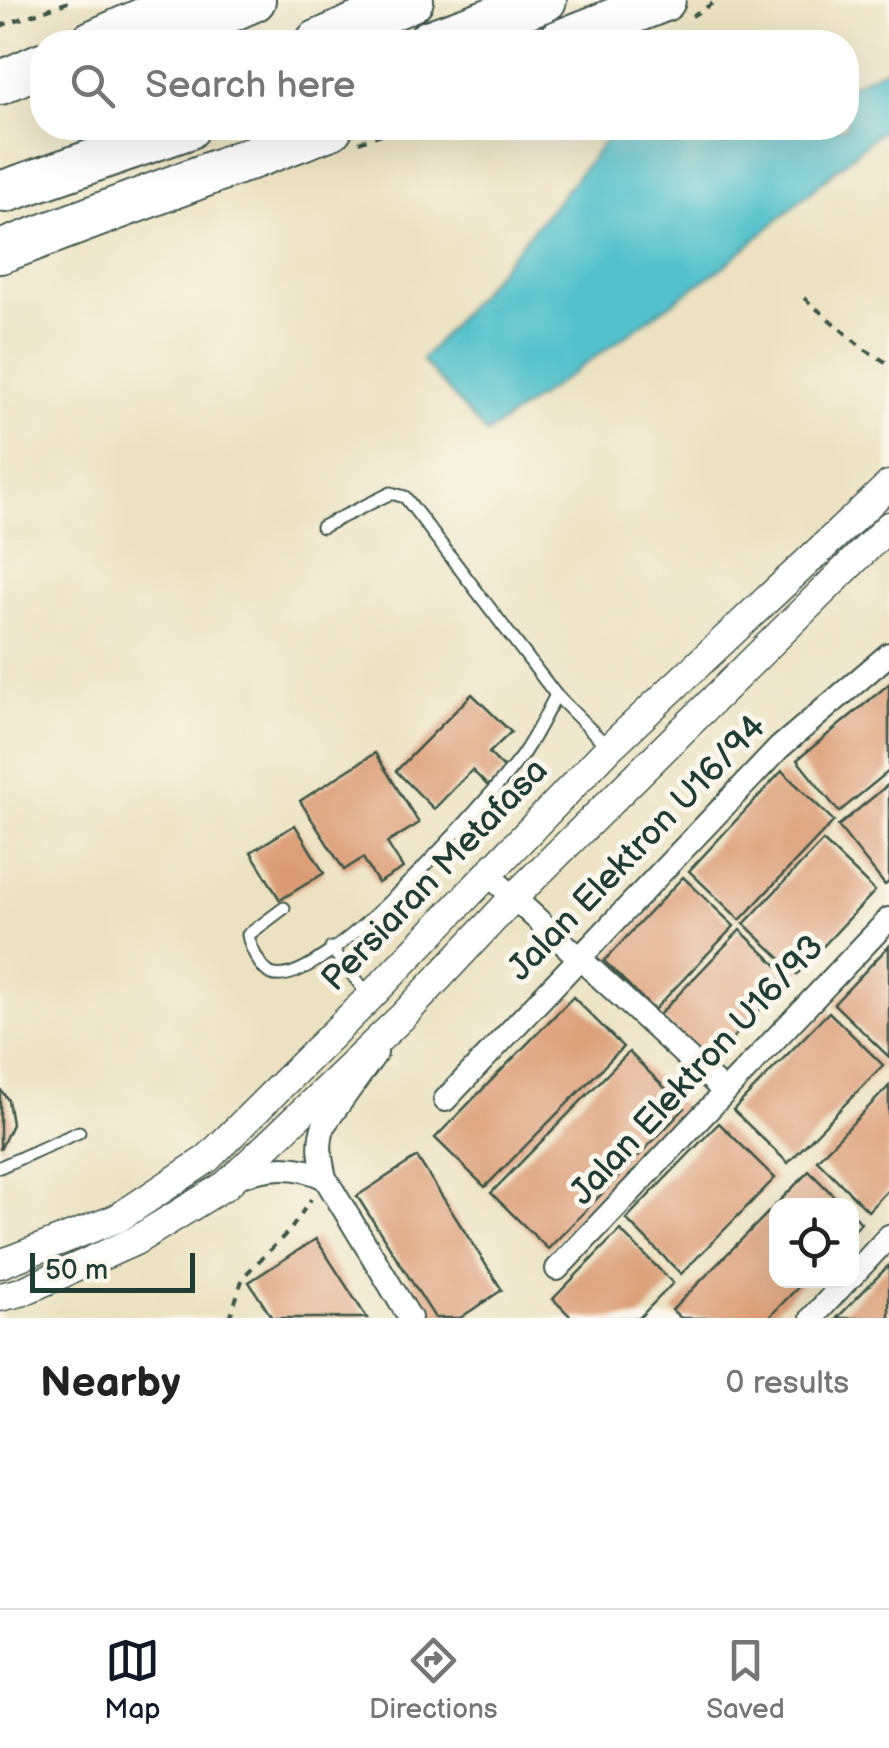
<!DOCTYPE html>
<html lang="en">
<head>
<meta charset="utf-8">
<style>
	body { margin:0; font-family:"Balsamiq Sans",sans-serif; background:#f2f2f2; color:#222 }
	.controls { position:absolute; right:30px; bottom:30px; display:grid; overflow:hidden; border-radius:20px; box-shadow:0 10px 40px #0002 }
	.controls button { width:90px; height:90px; display:grid; place-items:center; padding:0; border:0; border-bottom:2px solid #e0e0e0; background:#fff; color:#222; font:50px sans-serif }
	.scale { position:absolute; left:30px; bottom:25px; width:165px; box-sizing:border-box; padding-left:10px; border:5px solid #1f3d34; border-top:0; font-size:28px; line-height:35px; white-space:nowrap; color:#1f3d34; -webkit-text-stroke:8px #fbf7ec; paint-order:stroke }
	.list { margin:0; padding:0; list-style:none }
	h2 { display:flex; justify-content:space-between; align-items:center; height:130px; margin:0; padding:0 40px; font-size:42px }
	h2 small { font-size:32px; font-weight:400; color:#767676 }
	.icon { flex:none; width:55px; height:55px; fill:none; stroke:currentColor; stroke-width:2; stroke-linecap:round; stroke-linejoin:round }
	.map { position:relative; flex:none; width:889px; height:1318px; overflow:hidden }
	.search { position:absolute; background:#fff; box-shadow:0 10px 40px #0002; left:30px; right:30px; top:30px; height:110px; display:flex; align-items:center; gap:25px; box-sizing:border-box; padding:0 35px; border-radius:40px; color:#767676; font-size:38px }
	.sheet { height:290px; background:#fff }
	nav { display:flex; justify-content:space-around; align-items:center; box-sizing:border-box; height:140px; border-top:2px solid #e0e0e0; background:#fff; font-size:28px; color:#767676 }
	nav a { display:grid; justify-items:center; gap:5px }
	nav .on { color:#111827 }
	.map>svg:first-child { display:block }
	.water { fill:#53c1cb; stroke:#397f80; stroke-width:2.5 }
	.building { fill:#db9c74 }
	.lines { fill:none; stroke-linecap:round; stroke-linejoin:round }
	.service-casing { stroke:#3e5649; stroke-width:15 }
	.minor-casing { stroke:#3e5649; stroke-width:26 }
	.tertiary-casing { stroke:#3e5649; stroke-width:31 }
	.motorway-casing { stroke:#3e5649; stroke-width:46 }
	.path { stroke:#3e5649; stroke-width:4; stroke-dasharray:8 8; stroke-linecap:butt }
	.service { stroke:#fff; stroke-width:11 }
	.minor { stroke:#fff; stroke-width:22 }
	.tertiary { stroke:#fff; stroke-width:28 }
	.motorway { stroke:#fff; stroke-width:42 }
	.labels { text-anchor:middle; dominant-baseline:central; stroke-width:10; stroke-linejoin:round; paint-order:stroke }
	.street-label { font-size:35px; fill:#1f3d34; stroke:#fbf7ec }
</style>
</head>
<body>
<div class="map">
<svg width="889" height="1318" viewBox="0 0 889 1318">
	<rect width="100%" height="100%" fill="#fbf7ec"/>
	<filter id="ink" filterUnits="userSpaceOnUse"><feTurbulence type="fractalNoise" baseFrequency=".01" numOctaves="2"/><feDisplacementMap in="SourceGraphic" scale="20" xChannelSelector="R" yChannelSelector="G"/><feConvolveMatrix kernelMatrix="1 2 1 2 8 2 1 2 1" color-interpolation-filters="sRGB"/></filter>
	<filter id="wash" filterUnits="userSpaceOnUse"><feTurbulence type="fractalNoise" baseFrequency=".0048" numOctaves="4" result="noise"/><feDisplacementMap in="SourceGraphic" scale="40" xChannelSelector="R" yChannelSelector="G"/><feGaussianBlur stdDeviation="2.25" result="paint"/><feColorMatrix in="noise" values="0 0 0 0 0 0 0 0 0 0 0 0 0 0 0 0 0 1.4 0 .05"/><feComposite in="paint" operator="in"/></filter>
	<g filter="url(#wash)">
		<rect width="100%" height="100%" fill="#ece2c1"/>
		<polygon class="water" points="889,67 889,124 724,266 486,434 422,360 562,195 615,128 846,128 847,87"/>
		<g id="blocks">
			<g class="building">
				<polygon points="889,684 889,771 839,812 797,760"/>
				<polygon points="472,694 511,732 489,753 505,769 488,786 472,770 434,809 396,771"/>
				<polygon points="375,753 419,823 387,843 403,868 378,883 363,858 344,870 300,801"/>
				<polygon points="782,771 834,821 740,920 689,871"/>
				<polygon points="889,784 889,882 885,885 838,826"/>
				<polygon points="295,825 324,873 280,900 251,852"/>
				<polygon points="823,841 875,891 797,974 744,924"/>
				<polygon points="683,877 734,926 654,1010 604,961"/>
				<polygon points="740,930 790,978 709,1063 659,1015"/>
				<polygon points="889,946 889,1057 834,1004"/>
				<polygon points="573,997 623,1047 485,1187 435,1138"/>
				<polygon points="829,1012 883,1065 788,1163 733,1110"/>
				<polygon points="629,1052 685,1108 548,1249 491,1193"/>
				<polygon points="889,1086 889,1189 868,1211 817,1160"/>
				<polygon points="0,1089 8,1100 12,1124 0,1150"/>
				<polygon points="719,1123 775,1178 681,1274 626,1219"/>
				<polygon points="417,1157 502,1290 460,1318 435,1318 357,1196"/>
				<polygon points="809,1171 844,1206 776,1206 776,1280 805,1280 768,1318 681,1318 672,1310"/>
				<polygon points="852,1213 861,1223 852,1233"/>
				<polygon points="620,1230 673,1283 639,1318 572,1318 553,1299"/>
				<polygon points="316,1239 367,1318 272,1318 249,1282"/>
				<polygon points="889,1265 889,1318 837,1318"/>
			</g>
		</g>
	</g>
	<g filter="url(#ink)">
		<use href="#blocks" fill-opacity="0" stroke="#3e5649" stroke-width="2.5"/>
		<g class="lines">
			<defs>
				<g id="service">
					<polyline points="322,527 391,493 405,497 556,695 609,748"/>
					<path d="M284,908L248,935C250,946 260,969 271,974C320,994 487,800 517,762C533,742 544,717 556,695"/>
					<polyline points="331,948 370,997"/>
					<polyline points="0,1167 79,1132"/>
				</g>
				<g id="minor">
					<polyline points="488,874 724,1091"/>
					<path d="M376,1053L324,1125C317,1144 321,1159 325,1178L410,1318"/>
					<polyline points="445,1100 779,748 889,654"/>
					<path d="M237,1177C268,1167 294,1163 325,1178"/>
					<polyline points="557,1269 889,919"/>
					<polyline points="852,1276 889,1236"/>
					<polyline points="812,1318 847,1280"/>
				</g>
				<g id="tertiary">
					<polyline points="0,1264 118,1218 207,1159 370,997 609,748 889,485"/>
					<polyline points="0,1297 21,1292 135,1241 226,1185 402,1017 514,897 889,526"/>
				</g>
				<g id="motorway">
					<polyline points="92,42 187,0"/>
					<polyline points="158,42 254,0"/>
					<polyline points="317,42 412,0"/>
					<polyline points="428,42 545,0"/>
					<polyline points="558,42 664,0"/>
					<polyline points="0,83 42,64"/>
					<polyline points="6,191 188,128"/>
					<polyline points="0,252 331,128"/>
				</g>
			</defs>
			<use href="#service" class="service-casing"/>
			<use href="#minor" class="minor-casing"/>
			<use href="#tertiary" class="tertiary-casing"/>
			<use href="#motorway" class="motorway-casing"/>
			<g class="path">
				<polyline points="692,16 718,0"/>
				<polyline points="0,26 74,0"/>
				<polyline points="359,142 399,128"/>
				<polyline points="804,298 864,349 889,364"/>
				<polyline points="230,1318 243,1277 291,1229 311,1199"/>
			</g>
			<use href="#service" class="service"/>
			<use href="#minor" class="minor"/>
			<use href="#tertiary" class="tertiary"/>
			<use href="#motorway" class="motorway"/>
		</g>
	</g>
	<g class="labels">
		<g class="street-label">
			<text transform="translate(637 848) rotate(-46)">Jalan Elektron U16/94</text>
			<text transform="translate(435 875) rotate(-46)">Persiaran Metafasa</text>
			<text transform="translate(697 1070) rotate(-47)">Jalan Elektron U16/93</text>
		</g>
	</g>
</svg>
<div class="controls">
<button><svg class="icon" aria-label="locate" viewBox="0 0 24 24"><circle cx="12" cy="12" r="6"/><path d="M12 2v4M12 18v4M2 12h4M18 12h4"/></svg></button>
</div>
<div class="scale">50 m</div>
<div class="search"><svg class="icon" aria-label="search" viewBox="0 0 24 24"><circle cx="10" cy="10" r="6"/><path d="M15 15l6 6"/></svg>Search here</div>
</div>
<section class="sheet">
<h2>Nearby<small>0 results</small></h2>
<ul class="list">
</ul>
</section>
<nav>
<a class="on"><svg class="icon" aria-label="map" viewBox="0 0 24 24"><path d="M3 6l6-2 6 2 6-2v14l-6 2-6-2-6 2zM9 4v14M15 6v14"/></svg>Map</a>
<a><svg class="icon" aria-label="directions" viewBox="0 0 24 24"><path d="M12 3l9 9-9 9-9-9zM9 14v-3h6M13 9l2 2-2 2"/></svg>Directions</a>
<a><svg class="icon" aria-label="saved" viewBox="0 0 24 24"><path d="M7 4h10v16l-5-4-5 4z"/></svg>Saved</a>
</nav>
</body>
</html>
